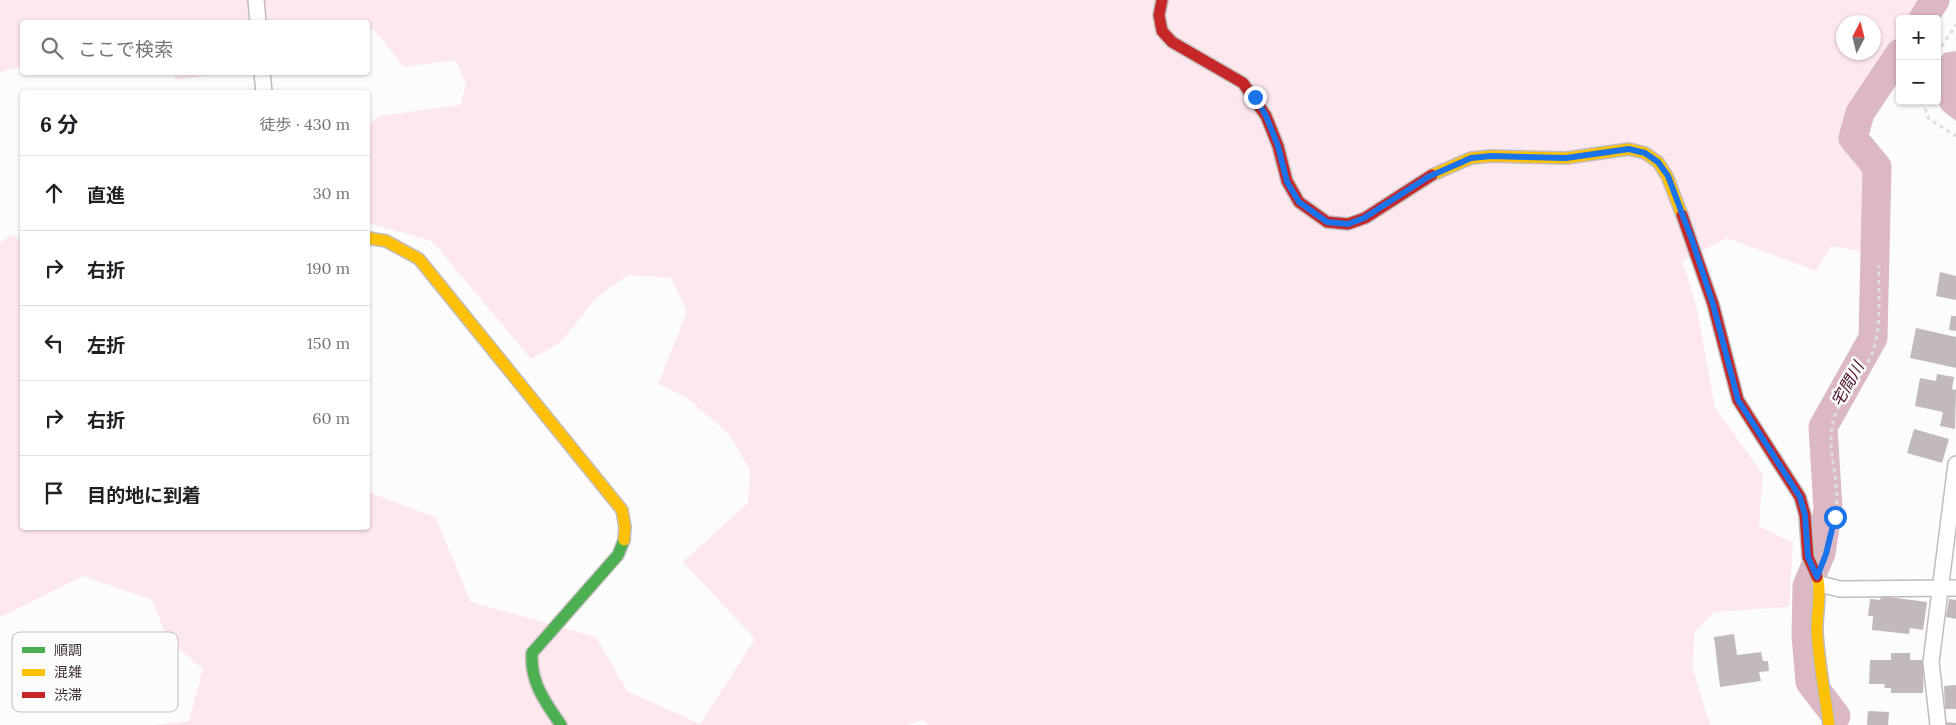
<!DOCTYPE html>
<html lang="ja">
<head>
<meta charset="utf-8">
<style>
	body { margin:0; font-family:Lora,"Noto Sans JP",serif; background:#f2f2f2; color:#202124 }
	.controls { position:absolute; right:15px; top:15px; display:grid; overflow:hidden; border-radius:5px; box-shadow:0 1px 4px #0004 }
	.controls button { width:45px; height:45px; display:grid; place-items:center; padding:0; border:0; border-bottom:1px solid #e0e0e0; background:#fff; color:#202124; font:25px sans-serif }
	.compass { position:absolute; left:1836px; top:15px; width:45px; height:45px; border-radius:50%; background:#fff; box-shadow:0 1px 4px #0004; rotate:7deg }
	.stop { position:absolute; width:15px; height:15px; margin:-11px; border:4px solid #1a73e8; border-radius:50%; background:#fff }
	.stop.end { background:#1a73e8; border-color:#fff; box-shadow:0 1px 5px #0008 }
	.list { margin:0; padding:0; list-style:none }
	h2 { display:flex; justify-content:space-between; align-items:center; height:65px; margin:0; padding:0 20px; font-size:21px }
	h2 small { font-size:16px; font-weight:400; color:#757577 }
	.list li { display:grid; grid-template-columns:32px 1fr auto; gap:15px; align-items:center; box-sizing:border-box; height:75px; padding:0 20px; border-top:1px solid #e0e0e0 }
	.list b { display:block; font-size:19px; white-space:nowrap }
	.list em { font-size:16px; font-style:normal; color:#757577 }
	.icon { flex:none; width:28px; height:28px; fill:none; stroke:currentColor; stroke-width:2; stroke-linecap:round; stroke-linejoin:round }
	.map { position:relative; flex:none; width:1956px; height:725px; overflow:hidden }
	.search { position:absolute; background:#fff; box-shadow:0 1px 4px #0004; left:20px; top:20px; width:350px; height:55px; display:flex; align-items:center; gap:12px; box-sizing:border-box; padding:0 18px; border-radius:5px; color:#757577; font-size:19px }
	.panel { position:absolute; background:#fff; box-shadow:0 1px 4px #0004; left:20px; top:90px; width:350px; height:440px; border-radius:5px }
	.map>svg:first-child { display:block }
	.green { fill:#fde8ed; fill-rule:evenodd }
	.water { fill:#dcb8c2 }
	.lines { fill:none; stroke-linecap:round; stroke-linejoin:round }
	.river { stroke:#dcb8c2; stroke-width:29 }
	.building { fill:#c2b9bb }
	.street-casing { stroke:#c2bcbe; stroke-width:18 }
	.fast-casing { stroke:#c2bcbe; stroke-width:14 }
	.slow-casing { stroke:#c2bcbe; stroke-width:14 }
	.jam-casing { stroke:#c2bcbe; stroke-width:14 }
	.path { stroke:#dfdede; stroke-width:3; stroke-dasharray:4 4; stroke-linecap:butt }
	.street { stroke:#fff; stroke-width:15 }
	.fast { stroke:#4caf50; stroke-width:11 }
	.slow { stroke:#ffc107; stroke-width:11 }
	.jam { stroke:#c62828; stroke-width:11 }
	.route { stroke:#1a73e8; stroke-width:6 }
	.labels { text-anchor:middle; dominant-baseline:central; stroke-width:5; stroke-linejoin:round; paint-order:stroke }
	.water-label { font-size:16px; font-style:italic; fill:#4c0e27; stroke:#fcfcfc }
	.key { fill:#fcfcfc; stroke:#c2bebf; stroke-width:1 }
	.key-label { font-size:14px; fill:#3b2e31 }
</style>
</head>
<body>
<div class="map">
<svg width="1956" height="725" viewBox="0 0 1956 725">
	<rect width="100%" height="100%" fill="#fcfcfc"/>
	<g class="green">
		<path d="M0,0H1919L1907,19H1900V30L1847,112L1844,139L1870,173L1867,252L1831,246L1816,271L1727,238L1682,261L1697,308L1715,408L1763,474L1759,526L1793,543L1789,607L1714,612L1695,632L1692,667L1710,725H929L923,720L906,725H154L189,721L203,669L168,640L152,600L83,576L3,616L0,615V243L10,235L22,239V528H368V492L435,517L471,602L596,637L627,691L700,724L755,639L683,562L748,503L750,470L729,434L687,398L658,384L687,312L671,278L628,275L594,300L561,342L531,359L432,241L368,223V125L379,116L460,105L466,84L456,60L404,67L373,29L368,30V22H22V66L0,72ZM1844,22H1874V52H1844Z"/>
		<polygon points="172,73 224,73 176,80"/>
	</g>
	<polygon class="water" points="1956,51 1956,121 1942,110 1937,101 1937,63 1944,53"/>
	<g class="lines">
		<g class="river">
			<polyline points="1923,19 1935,0"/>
			<polyline points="1836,716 1810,682 1806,635 1807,586 1821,553 1828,509 1823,427 1873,338 1877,167 1853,138 1860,113 1900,53"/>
		</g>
	</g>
	<g class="building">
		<polygon points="1940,272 1956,276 1956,300 1936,296"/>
		<polygon points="1951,316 1956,316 1956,331 1949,330"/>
		<polygon points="1916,328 1956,337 1956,368 1910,358"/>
		<polygon points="1937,374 1954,377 1952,389 1956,390 1955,429 1940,426 1943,412 1915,406 1920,378 1936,381"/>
		<polygon points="1914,429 1949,439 1942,463 1907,453"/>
		<polygon points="1881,596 1927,602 1923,630 1910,628 1909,634 1872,630 1873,616 1868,616 1870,599 1880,600"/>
		<polygon points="1949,599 1956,600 1956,619 1946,617"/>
		<polygon points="1734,634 1737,655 1761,652 1763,661 1768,661 1769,671 1759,672 1761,681 1720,687 1714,637"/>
		<polygon points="1891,653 1910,653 1910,660 1924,660 1923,693 1891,693 1891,688 1884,688 1885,684 1869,684 1870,660 1891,660"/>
		<polygon points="1956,685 1956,709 1945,709 1944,686"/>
		<polygon points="1868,711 1889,712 1888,725 1867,725"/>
		<polygon points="1946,722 1956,723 1956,725 1946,725"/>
	</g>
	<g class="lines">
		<defs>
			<g id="street">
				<polyline points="256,0 258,22"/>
				<polyline points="262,72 264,92"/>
				<polyline points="1820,584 1840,589 1956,588"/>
				<polyline points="1938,725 1931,662 1956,464"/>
			</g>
			<path id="fast" d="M561,725C545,702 530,682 532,653L618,555L624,540"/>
			<g id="slow">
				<polyline points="1432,175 1471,158 1491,156 1566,158 1629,149 1645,153 1658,162 1667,176 1682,215"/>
				<polyline points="368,238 386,241 419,259 622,510 625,527 624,540"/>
				<path d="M1817,577C1822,589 1816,618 1817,633C1819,664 1825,695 1829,725"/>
			</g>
			<g id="jam">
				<polyline points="1162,0 1159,15 1162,31 1172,42 1243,83 1266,116 1278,146 1287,181 1299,202 1327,222 1348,224 1365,218 1432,175"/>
				<polyline points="1682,215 1713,304 1738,400 1800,497 1805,515 1808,557 1817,577"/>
			</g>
		</defs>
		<use href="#street" class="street-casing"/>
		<use href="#fast" class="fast-casing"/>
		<use href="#slow" class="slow-casing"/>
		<use href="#jam" class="jam-casing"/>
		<g class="path">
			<polyline points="1937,53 1956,25"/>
			<polyline points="1922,101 1929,119 1956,136"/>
			<path d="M1827,551C1832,532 1837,514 1837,495C1836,471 1827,445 1833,422C1839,398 1858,381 1869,360C1883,333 1878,294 1879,265"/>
		</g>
		<use href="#street" class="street"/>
		<use href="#fast" class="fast"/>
		<use href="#slow" class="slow"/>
		<use href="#jam" class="jam"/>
	</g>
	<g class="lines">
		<polyline class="route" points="1255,97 1266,116 1278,146 1287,182 1299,202 1327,222 1348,224 1364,218 1428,177 1471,158 1491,156 1566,158 1629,149 1645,153 1658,162 1668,176 1692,240 1713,304 1738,400 1800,497 1805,515 1808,557 1817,577 1826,554 1835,517"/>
	</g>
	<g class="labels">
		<g class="water-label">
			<text transform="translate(1847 384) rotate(-60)">宅間川</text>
		</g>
	</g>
	<rect x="12" y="632" width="166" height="80" rx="8" class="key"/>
	<rect x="22" y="647" width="23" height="6" fill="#4caf50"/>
	<rect x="22" y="669" width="23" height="7" fill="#ffc107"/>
	<rect x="22" y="692" width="23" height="6" fill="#c62828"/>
	<g class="key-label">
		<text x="54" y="655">順調</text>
		<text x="54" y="677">混雑</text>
		<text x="54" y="700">渋滞</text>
	</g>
</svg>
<div class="controls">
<button>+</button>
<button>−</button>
</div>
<svg class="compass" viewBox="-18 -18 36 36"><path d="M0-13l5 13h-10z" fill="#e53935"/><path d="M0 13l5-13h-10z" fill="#757577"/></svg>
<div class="stop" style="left:1835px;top:517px"></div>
<div class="stop end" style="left:1255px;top:97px"></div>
<div class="search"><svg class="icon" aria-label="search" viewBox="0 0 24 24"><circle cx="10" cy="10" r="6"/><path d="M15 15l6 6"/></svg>ここで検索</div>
<section class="panel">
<h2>6 分<small>徒歩 · 430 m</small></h2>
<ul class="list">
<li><svg class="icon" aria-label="ahead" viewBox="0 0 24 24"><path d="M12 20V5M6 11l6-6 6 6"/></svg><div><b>直進</b></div><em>30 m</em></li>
<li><svg class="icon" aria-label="right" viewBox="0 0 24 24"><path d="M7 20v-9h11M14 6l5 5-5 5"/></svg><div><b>右折</b></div><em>190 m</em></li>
<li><svg class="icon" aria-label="left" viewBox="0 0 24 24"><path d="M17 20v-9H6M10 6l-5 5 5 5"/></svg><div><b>左折</b></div><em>150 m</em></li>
<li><svg class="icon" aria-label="right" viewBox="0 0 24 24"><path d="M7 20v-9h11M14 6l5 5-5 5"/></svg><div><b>右折</b></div><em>60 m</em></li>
<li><svg class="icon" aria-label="arrive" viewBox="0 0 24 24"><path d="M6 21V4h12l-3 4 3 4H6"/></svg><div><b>目的地に到着</b></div></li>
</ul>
</section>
</div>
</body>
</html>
